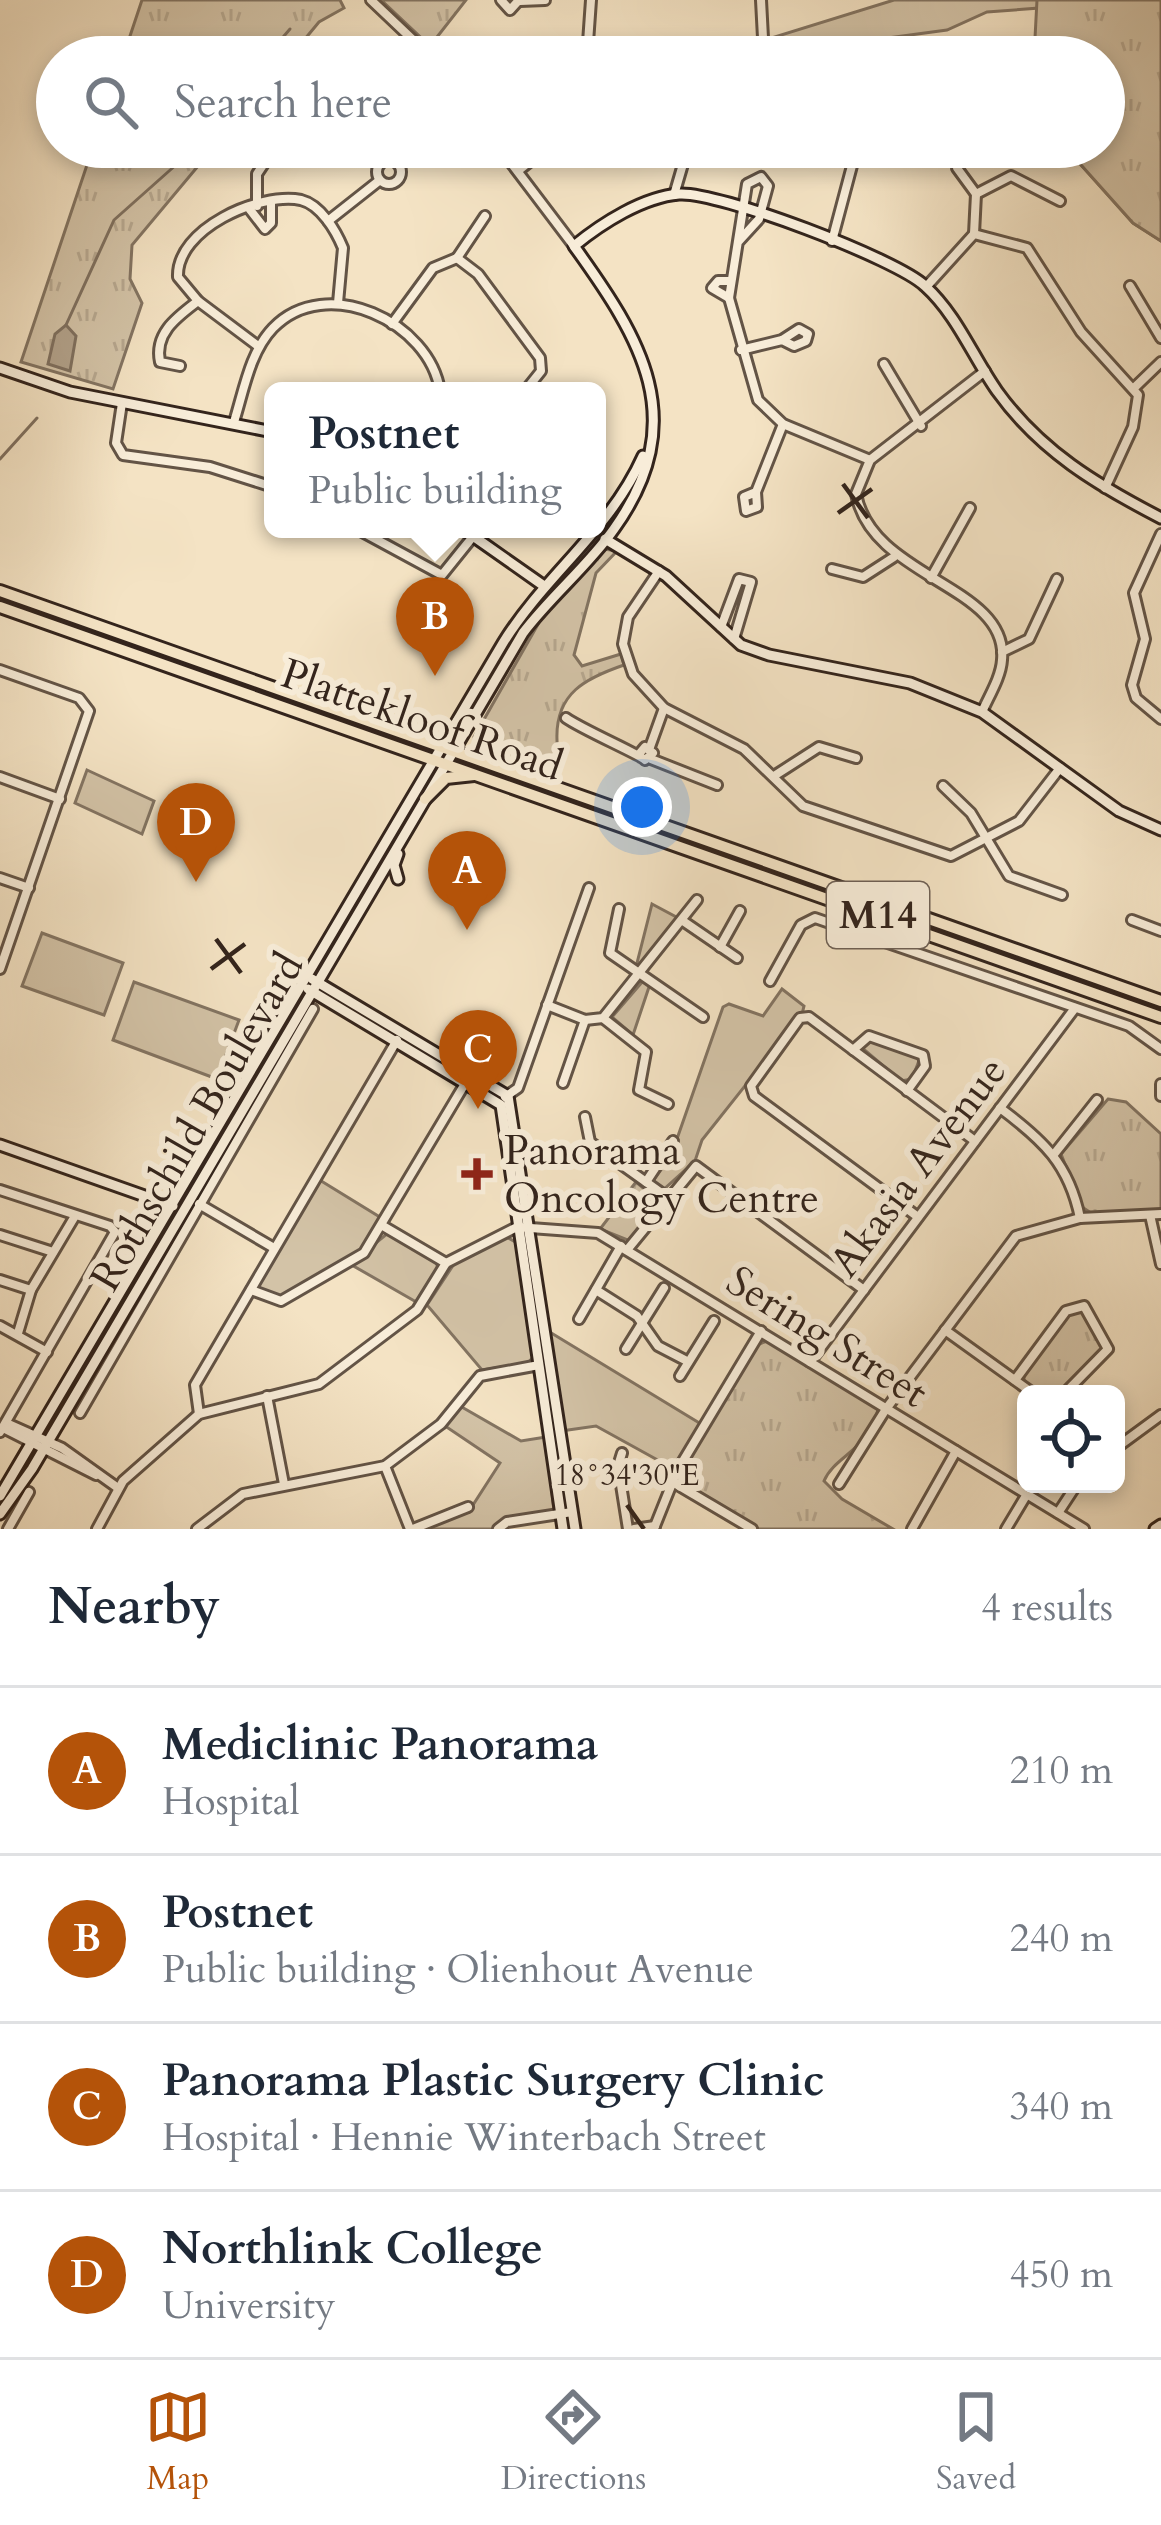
<!DOCTYPE html>
<html lang="en">
<head>
<meta charset="utf-8">
<style>
	body { margin:0; font-family:Cardo,serif; background:#f2f2f3; color:#1f2937 }
	.controls { position:absolute; right:36px; bottom:36px; display:grid; overflow:hidden; border-radius:18px; box-shadow:0 6px 18px #0003 }
	.controls button { width:108px; height:108px; display:grid; place-items:center; padding:0; border:0; border-bottom:3px solid #e0e1e3; background:#fff; color:#1f2937; font:60px sans-serif }
	.you { position:absolute; left:642px; top:807px; width:42px; height:42px; margin:-30px; border:9px solid #fff; border-radius:50%; background:#1a73e8; box-shadow:0 0 0 18px #1a73e833 }
	.badge { display:grid; place-items:center; width:78px; height:78px; border-radius:50%; background:#b45309; color:#fff; font-size:39px; font-weight:700 }
	.pin { position:absolute; translate:-50% -99px; filter:drop-shadow(0 3px 6px #0008) }
	.pin::after { content:''; position:absolute; top:63px; width:42px; height:36px; background:inherit; clip-path:polygon(0 0,100% 0,50% 100%) }
	.popup { position:absolute; left:264px; top:382px; width:342px; height:156px; box-sizing:border-box; display:grid; place-content:center; border-radius:18px; background:#fff; filter:drop-shadow(0 3px 9px #0005); font-size:39px; white-space:nowrap; color:#747a83 }
	.popup b { font-size:45px; color:#1f2937 }
	.popup::after { content:''; position:absolute; left:50%; top:100%; margin-left:-24px; border:24px solid transparent; border-top-color:#fff }
	.list { margin:0; padding:0; list-style:none }
	h2 { display:flex; justify-content:space-between; align-items:center; height:156px; margin:0; padding:0 48px; font-size:51px }
	h2 small { font-size:39px; font-weight:400; color:#747a83 }
	.list li { display:grid; grid-template-columns:78px 1fr auto; gap:36px; align-items:center; box-sizing:border-box; height:168px; padding:0 48px; border-top:3px solid #e0e1e3 }
	.list b { display:block; font-size:45px; white-space:nowrap }
	.list p { margin:0; font-size:39px; white-space:nowrap; color:#747a83 }
	.list em { font-size:39px; font-style:normal; color:#747a83 }
	.icon { flex:none; width:66px; height:66px; fill:none; stroke:currentColor; stroke-width:2; stroke-linecap:round; stroke-linejoin:round }
	.map { position:relative; flex:none; width:1161px; height:1529px; overflow:hidden }
	.search { position:absolute; background:#fff; box-shadow:0 6px 18px #0003; left:36px; right:36px; top:36px; height:132px; display:flex; align-items:center; gap:30px; box-sizing:border-box; padding:0 42px; border-radius:66px; color:#747a83; font-size:45px }
	.sheet { height:828px; background:#fff }
	nav { display:flex; justify-content:space-around; align-items:center; box-sizing:border-box; height:168px; border-top:3px solid #e0e1e3; background:#fff; font-size:33px; color:#747a83 }
	nav a { display:grid; justify-items:center; gap:6px }
	nav .on { color:#b45309 }
	.map>svg:first-child { display:block }
	.grass { fill:#d3c3a7; stroke:#837462; stroke-width:3 }
	.park { fill:url(#park-tufts); stroke:#837462; stroke-width:3 }
	.water { fill:#b2a28b; stroke:#7f705f; stroke-width:3 }
	.lines { fill:none; stroke-linecap:round; stroke-linejoin:round }
	.stream { stroke:#7f705f; stroke-width:3 }
	.street-casing { stroke:#635446; stroke-width:14 }
	.secondary-casing { stroke:#33241c; stroke-width:15 }
	.primary-casing { stroke:#33241c; stroke-width:16 }
	.street { stroke:#f8edd9; stroke-width:8 }
	.secondary { stroke:#f8edd9; stroke-width:9 }
	.primary { stroke:#f4e3c4; stroke-width:10 }
	.ticks { fill:none; stroke:#33241c; stroke-width:4.5 }
	.poi-dot { fill:#8f2418; stroke:#f8edd9; stroke-width:4.5 }
	.labels { text-anchor:middle; dominant-baseline:central; stroke-width:12; stroke-linejoin:round; paint-order:stroke }
	.shield { fill:#f8edd9; stroke:#6e6055; stroke-width:3 }
	.shield-label { font-size:39px; font-weight:bold; fill:#33241c }
	.street-label { font-size:42px; fill:#33241c; stroke:#f8edd9 }
	.poi-label { font-size:42px; fill:#33241c; stroke:#f8edd9; text-anchor:start }
	.ticks-label { font-size:30px; text-anchor:middle; fill:#33241c; stroke:#f8edd9; stroke-width:12; stroke-linejoin:round; paint-order:stroke }
</style>
</head>
<body>
<div class="map">
<svg width="1161" height="1529" viewBox="0 0 1161 1529">
	<defs>
		<pattern id="park-tufts" width="24" height="20" patternUnits="userSpaceOnUse" patternTransform="scale(3)"><rect width="24" height="20" fill="#d3c3a7"/><path d="M3 7l-1-3M5 7V3M7 7l1-3M15 17l-1-3M17 17v-4M19 17l1-3" fill="none" stroke="#b6a78f"/></pattern>
	</defs>
	<rect width="100%" height="100%" fill="#f4e3c4"/>
	<filter id="stains"><feTurbulence type="fractalNoise" baseFrequency=".00167" numOctaves="4"/><feColorMatrix values="0 0 0 0 .2 0 0 0 0 .09 0 0 0 0 .02 0 0 0 .5 -.17"/></filter>
	<radialGradient id="worn" r=".72"><stop offset=".6" stop-color="#630" stop-opacity="0"/><stop offset="1" stop-color="#630" stop-opacity=".3"/></radialGradient>
	<g class="grass">
		<polygon points="894,0 1161,0 1161,241 1133,223 1065,147 1104,147 1104,57 1034,57 1040,8 987,12 947,30 769,54 768,39"/>
		<polygon points="87,770 154,801 142,834 75,803"/>
		<polygon points="652,904 680,919 642,967 636,967"/>
		<polygon points="42,933 123,963 104,1015 22,986"/>
		<polygon points="643,981 650,984 633,1035 612,1017"/>
		<polygon points="134,982 239,1020 217,1079 113,1040"/>
		<polygon points="782,989 804,1006 802,1014 702,1140 695,1161 663,1190 652,1182 671,1156 723,1007 729,1004 763,1016"/>
		<polygon points="874,1039 920,1058 912,1079 901,1081 861,1047"/>
		<polygon points="318,1179 383,1219 362,1249 280,1298 259,1290 258,1283"/>
		<polygon points="388,1233 436,1261 438,1269 418,1303 350,1264"/>
		<polygon points="505,1236 517,1243 534,1356 528,1363 482,1370 427,1305 454,1264"/>
		<polygon points="548,1331 701,1424 674,1469 596,1426 561,1431"/>
		<polygon points="460,1406 521,1441 546,1437 554,1511 503,1520 494,1529 420,1529 471,1508 500,1463 445,1426"/>
	</g>
	<g class="park">
		<polygon points="142,0 340,0 344,8 319,22 290,57 123,57"/>
		<polygon points="381,0 466,0 430,46"/>
		<polygon points="1037,0 1161,0 1161,241 1133,223 1065,147 1104,147 1104,57 1034,57"/>
		<polygon points="93,147 214,147 132,245 130,279 142,303 113,389 21,362"/>
		<path d="M604,549L617,551L596,573L574,655L582,666L621,654L624,665C586,678 555,693 557,740C557,754 561,765 558,780L479,752L474,737L545,612Z"/>
		<polygon points="1108,1099 1126,1102 1161,1134 1161,1210 1091,1213 1082,1207 1061,1154"/>
		<polygon points="636,1182 659,1201 630,1241 600,1229"/>
		<polygon points="1081,1309 1105,1342 1104,1352 1060,1394 1038,1394 1024,1384 1024,1374 1068,1315"/>
		<path d="M767,1341L878,1409C871,1449 834,1456 824,1481L842,1499L893,1529H759L681,1482L680,1472L757,1345Z"/>
	</g>
	<polygon class="water" points="66,325 76,336 70,371 48,364 55,334"/>
	<g class="lines">
		<g class="stream">
			<polyline points="266,57 290,29"/>
			<polyline points="66,325 114,220 196,147"/>
			<polyline points="0,459 37,418"/>
		</g>
		<defs>
			<g id="street">
				<polyline points="371,0 431,57"/>
				<polyline points="501,0 510,10 519,0"/>
				<polyline points="761,0 764,57"/>
				<polyline points="520,1 545,0"/>
				<polyline points="587,57 591,0"/>
				<polyline points="499,147 574,246"/>
				<polyline points="959,147 957,168 976,194"/>
				<circle cx="389" cy="172" r="12"/>
				<polyline points="518,171 548,147"/>
				<polyline points="976,194 1011,176 1060,201"/>
				<polyline points="674,195 688,147"/>
				<polyline points="257,206 257,174 275,147"/>
				<polyline points="248,207 265,229 271,223 271,204"/>
				<polyline points="328,221 380,180"/>
				<polyline points="974,234 1027,248 1081,332 1138,395 1133,427 1105,488"/>
				<polyline points="974,234 976,194"/>
				<polyline points="832,241 857,147"/>
				<polyline points="738,242 759,219 768,186 761,177 747,184 729,298 758,400 783,424 870,460"/>
				<polyline points="457,258 478,274 540,358 541,371 525,391"/>
				<polyline points="457,258 485,216"/>
				<polyline points="1130,286 1161,338"/>
				<polyline points="926,287 974,234"/>
				<polyline points="729,298 712,288 718,281 731,281"/>
				<polyline points="392,324 433,268 457,258"/>
				<path d="M258,346L198,301L178,277C176,229 259,192 301,200C321,205 336,231 343,248L338,303"/>
				<polyline points="741,350 782,340 799,329 808,334 806,341 794,346 782,340"/>
				<polyline points="884,364 921,426"/>
				<path d="M180,366L160,362C154,333 177,317 198,301"/>
				<polyline points="1134,388 1161,362"/>
				<polyline points="333,391 340,391"/>
				<polyline points="122,403 116,443 123,455 210,467 273,487"/>
				<path d="M234,422C244,390 250,352 273,328C326,273 430,322 440,391"/>
				<polyline points="756,492 744,497 746,511 757,507 756,492 783,424"/>
				<polyline points="357,529 442,575 479,529"/>
				<polyline points="1161,534 1134,593 1145,639 1132,685 1136,698 1161,719"/>
				<polyline points="832,569 863,577 894,557"/>
				<polyline points="659,571 628,617 623,644 633,674 664,708 744,749 803,806 951,856 1019,821 1060,768"/>
				<polyline points="931,578 970,508"/>
				<polyline points="721,627 739,579 751,582 734,639"/>
				<polyline points="1002,652 1029,639 1057,579"/>
				<polyline points="0,670 79,698 89,711 0,969"/>
				<path d="M982,712C989,696 1001,677 1002,660C1009,585 872,579 856,494L870,460L985,371"/>
				<path d="M566,718C583,730 641,755 645,760L653,753L645,747L640,753"/>
				<polyline points="650,747 664,708"/>
				<polyline points="651,759 717,785"/>
				<polyline points="774,776 819,747 856,758"/>
				<polyline points="0,777 60,799"/>
				<polyline points="943,786 971,813 1009,876 1062,895"/>
				<polyline points="0,878 29,888"/>
				<polyline points="619,909 610,953 703,1017"/>
				<polyline points="1132,920 1161,931"/>
				<polyline points="683,921 737,958"/>
				<polyline points="720,947 740,911"/>
				<polyline points="770,981 801,925 815,918 1129,1026 1161,1049"/>
				<polyline points="547,1005 585,1020 603,1018 697,900"/>
				<polyline points="603,1018 646,1052 639,1090 668,1104"/>
				<polyline points="853,1050 869,1036 923,1055 925,1066 907,1091"/>
				<polyline points="563,1083 585,1020"/>
				<polyline points="1161,1084 1161,1096"/>
				<polyline points="505,1097 518,1088 589,888"/>
				<path d="M1000,1108C1043,1140 1069,1164 1080,1218"/>
				<polyline points="585,1117 590,1142 667,1197"/>
				<polyline points="590,1142 593,1161 616,1162"/>
				<polyline points="1055,1153 1097,1100"/>
				<polyline points="646,1182 673,1141"/>
				<polyline points="0,1190 110,1226 115,1232 0,1432"/>
				<polyline points="199,1204 274,1248"/>
				<polyline points="1150,1215 1161,1264"/>
				<polyline points="918,1217 754,1096 751,1086 800,1018 809,1017 975,1141"/>
				<polyline points="383,1226 446,1263"/>
				<polyline points="0,1235 53,1252"/>
				<polyline points="627,1250 696,1166 864,1290"/>
				<polyline points="0,1280 31,1290"/>
				<polyline points="251,1290 281,1301 364,1253 466,1082"/>
				<polyline points="596,1290 637,1316 658,1346 685,1360"/>
				<polyline points="579,1319 621,1246"/>
				<polyline points="0,1326 47,1352"/>
				<polyline points="945,1330 1034,1394"/>
				<polyline points="18,1333 31,1290 75,1216"/>
				<polyline points="626,1349 664,1288"/>
				<polyline points="810,1362 1075,1008"/>
				<polyline points="680,1376 714,1321"/>
				<polyline points="1015,1380 1066,1311 1084,1306 1108,1349 1064,1394"/>
				<polyline points="267,1396 284,1484"/>
				<polyline points="80,1413 313,1009"/>
				<polyline points="199,1414 195,1385 397,1040"/>
				<polyline points="6,1423 62,1448 118,1488"/>
				<polyline points="3,1428 96,1475"/>
				<polyline points="1116,1448 1161,1415"/>
				<polyline points="622,1453 618,1466 628,1529"/>
				<polyline points="385,1466 410,1529"/>
				<polyline points="676,1484 752,1529"/>
				<polyline points="839,1484 886,1409 1016,1236 1080,1218 1161,1214"/>
				<polyline points="1058,1513 1077,1484"/>
				<polyline points="655,1526 677,1471 761,1331"/>
				<polyline points="8,1529 29,1492"/>
				<polyline points="97,1529 123,1481 199,1414 319,1384 417,1310 446,1263 517,1227 598,1233 1084,1529"/>
				<polyline points="197,1529 243,1494 385,1466 441,1424 480,1376 539,1365"/>
				<polyline points="413,1529 468,1507"/>
				<polyline points="498,1529 507,1522 572,1512"/>
				<polyline points="634,1529 655,1526"/>
				<polyline points="912,1529 956,1451"/>
				<polyline points="1006,1529 1027,1494"/>
			</g>
			<g id="secondary">
				<polyline points="0,368 70,392 273,432"/>
				<polyline points="463,529 544,586"/>
				<polyline points="605,539 666,576 741,645 769,655 910,683 982,712 1119,811 1161,830"/>
				<polyline points="398,879 394,865 398,854"/>
				<polyline points="312,979 508,1096 575,1529"/>
				<polyline points="308,989 501,1105 563,1529"/>
				<polyline points="0,1145 173,1206"/>
				<path d="M0,1496L503,643C545,575 610,530 643,456"/>
				<path d="M0,1514L32,1469L523,633C551,596 588,566 614,529C692,420 641,339 574,246C602,223 643,197 679,194C718,191 897,259 925,286C957,315 973,357 997,391C1040,451 1097,485 1161,518"/>
				<polyline points="1155,1529 1161,1525"/>
			</g>
			<g id="primary">
				<polyline points="0,591 1161,1001"/>
				<polyline points="0,607 1161,1017"/>
				<polyline points="425,799 446,778 474,775"/>
			</g>
		</defs>
		<use href="#street" class="street-casing"/>
		<use href="#secondary" class="secondary-casing"/>
		<use href="#primary" class="primary-casing"/>
		<use href="#street" class="street"/>
		<use href="#secondary" class="secondary"/>
		<use href="#primary" class="primary"/>
	</g>
	<path class="ticks" d="M843,484L868,518M838,513L872,489M216,939L241,973M211,969L245,944M627,1505L644,1529"/>
	<path class="poi-dot" d="M471 1156h12v12h12v12h-12v12h-12v-12h-12v-12h12z"/>
	<g class="labels">
		<rect class="shield" x="827" y="882" width="102" height="66" rx="9"/>
		<g class="shield-label">
			<text x="878" y="915">M14</text>
		</g>
		<g class="street-label">
			<text transform="translate(422 720) rotate(19)">Plattekloof Road</text>
			<text transform="translate(197 1122) rotate(-60)">Rothschild Boulevard</text>
			<text transform="translate(918 1167) rotate(-53)">Akasia Avenue</text>
			<text transform="translate(827 1337) rotate(32)">Sering Street</text>
		</g>
		<g class="poi-label">
			<text x="504" y="1150">Panorama<tspan x="504" dy="48">Oncology Centre</tspan></text>
		</g>
	</g>
	<g class="ticks-label">
		<text x="627" y="1485">18°34'30"E</text>
	</g>
	<rect width="100%" height="100%" filter="url(#stains)"/>
	<rect width="100%" height="100%" fill="url(#worn)"/>
</svg>
<div class="controls">
<button><svg class="icon" aria-label="locate" viewBox="0 0 24 24"><circle cx="12" cy="12" r="6"/><path d="M12 2v4M12 18v4M2 12h4M18 12h4"/></svg></button>
</div>
<div class="you"></div>
<div class="pin badge" style="left:467px;top:930px">A</div>
<div class="pin badge" style="left:435px;top:676px">B</div>
<div class="popup"><b>Postnet</b>Public building</div>
<div class="pin badge" style="left:478px;top:1109px">C</div>
<div class="pin badge" style="left:196px;top:882px">D</div>
<div class="search"><svg class="icon" aria-label="search" viewBox="0 0 24 24"><circle cx="10" cy="10" r="6"/><path d="M15 15l6 6"/></svg>Search here</div>
</div>
<section class="sheet">
<h2>Nearby<small>4 results</small></h2>
<ul class="list">
<li><span class="badge">A</span><div><b>Mediclinic Panorama</b><p>Hospital</p></div><em>210 m</em></li>
<li><span class="badge">B</span><div><b>Postnet</b><p>Public building · Olienhout Avenue</p></div><em>240 m</em></li>
<li><span class="badge">C</span><div><b>Panorama Plastic Surgery Clinic</b><p>Hospital · Hennie Winterbach Street</p></div><em>340 m</em></li>
<li><span class="badge">D</span><div><b>Northlink College</b><p>University</p></div><em>450 m</em></li>
</ul>
</section>
<nav>
<a class="on"><svg class="icon" aria-label="map" viewBox="0 0 24 24"><path d="M3 6l6-2 6 2 6-2v14l-6 2-6-2-6 2zM9 4v14M15 6v14"/></svg>Map</a>
<a><svg class="icon" aria-label="directions" viewBox="0 0 24 24"><path d="M12 3l9 9-9 9-9-9zM9 14v-3h6M13 9l2 2-2 2"/></svg>Directions</a>
<a><svg class="icon" aria-label="saved" viewBox="0 0 24 24"><path d="M7 4h10v16l-5-4-5 4z"/></svg>Saved</a>
</nav>
</body>
</html>
